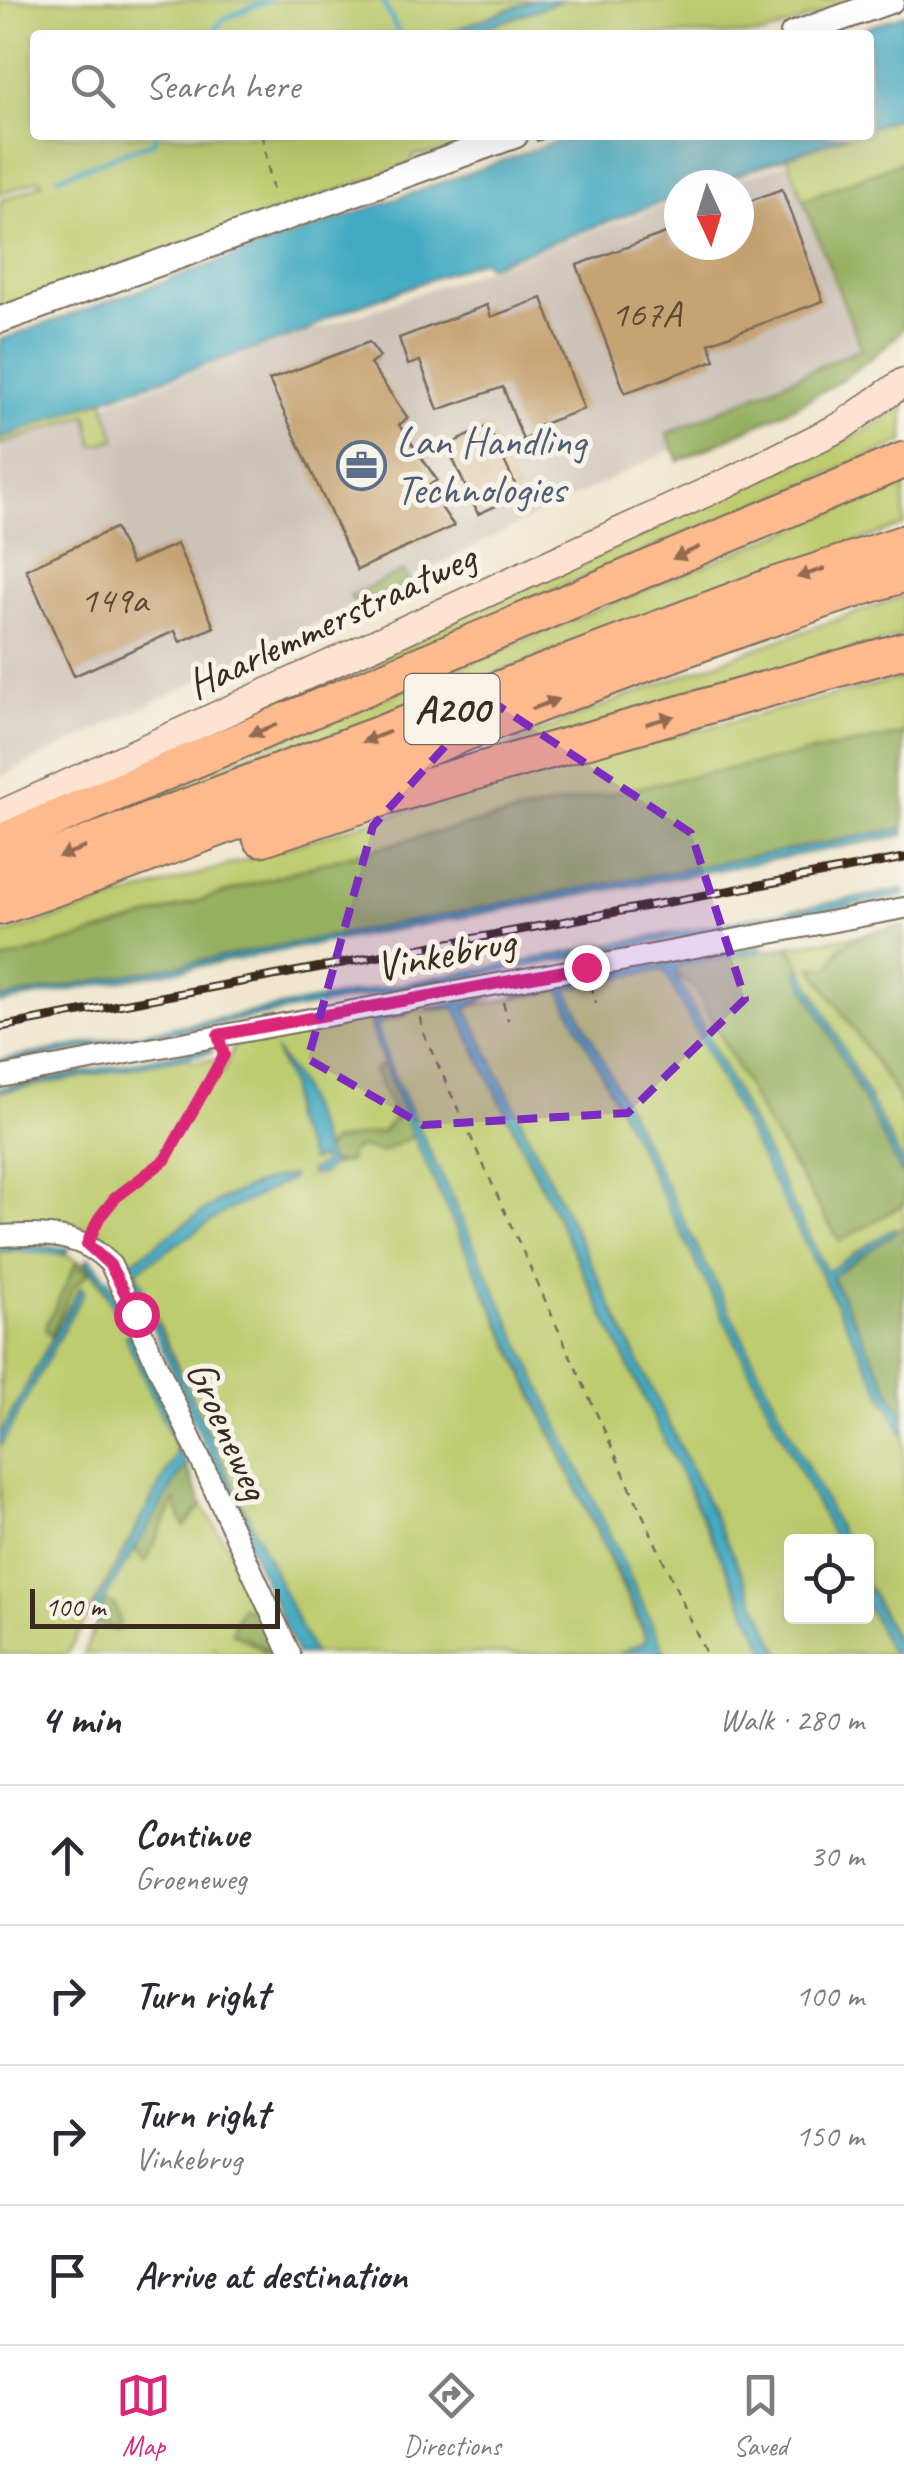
<!DOCTYPE html>
<html lang="en">
<head>
<meta charset="utf-8">
<style>
	body { margin:0; font-family:Caveat,sans-serif; background:#f7f7f7; color:#2b2b33 }
	.controls { position:absolute; right:30px; bottom:30px; display:grid; overflow:hidden; border-radius:10px; box-shadow:0 10px 40px #0002 }
	.controls button { width:90px; height:90px; display:grid; place-items:center; padding:0; border:0; border-bottom:2px solid #e1e1e2; background:#fff; color:#2b2b33; font:50px sans-serif }
	.compass { position:absolute; left:664px; top:170px; width:90px; height:90px; border-radius:50%; background:#fff; box-shadow:0 10px 40px #0002; rotate:176deg }
	.scale { position:absolute; left:30px; bottom:25px; width:250px; box-sizing:border-box; padding-left:10px; border:5px solid #3b2a1e; border-top:0; font-size:28px; line-height:35px; white-space:nowrap; color:#3b2a1e; -webkit-text-stroke:8px #f7f3e8; paint-order:stroke }
	.stop { position:absolute; width:30px; height:30px; margin:-22px; border:8px solid #db2777; border-radius:50%; background:#fff }
	.stop.end { background:#db2777; border-color:#fff; box-shadow:0 2px 10px #0008 }
	.list { margin:0; padding:0; list-style:none }
	h2 { display:flex; justify-content:space-between; align-items:center; height:130px; margin:0; padding:0 40px; font-size:42px }
	h2 small { font-size:32px; font-weight:400; color:#7c7c81 }
	.list li { display:grid; grid-template-columns:65px 1fr auto; gap:30px; align-items:center; box-sizing:border-box; height:140px; padding:0 40px; border-top:2px solid #e1e1e2 }
	.list b { display:block; font-size:38px; white-space:nowrap }
	.list p { margin:0; font-size:32px; white-space:nowrap; color:#7c7c81 }
	.list em { font-size:32px; font-style:normal; color:#7c7c81 }
	.icon { flex:none; width:55px; height:55px; fill:none; stroke:currentColor; stroke-width:2; stroke-linecap:round; stroke-linejoin:round }
	.map { position:relative; flex:none; width:904px; height:1654px; overflow:hidden }
	.search { position:absolute; background:#fff; box-shadow:0 10px 40px #0002; left:30px; right:30px; top:30px; height:110px; display:flex; align-items:center; gap:25px; box-sizing:border-box; padding:0 35px; border-radius:10px; color:#7c7c81; font-size:38px }
	.sheet { height:690px; background:#fff }
	nav { display:flex; justify-content:space-around; align-items:center; box-sizing:border-box; height:140px; border-top:2px solid #e1e1e2; background:#fff; font-size:28px; color:#7c7c81 }
	nav a { display:grid; justify-items:center; gap:5px }
	nav .on { color:#db2777 }
	.map>svg:first-child { display:block }
	.industrial { fill:#ccc2b8 }
	.green { fill:#becc6f; stroke:#7c7b46; stroke-width:2.5 }
	.forest { fill:#96b062; stroke:#686d40; stroke-width:2.5 }
	.water { fill:#42aac2; stroke:#3e6a70; stroke-width:2.5 }
	.lines { fill:none; stroke-linecap:round; stroke-linejoin:round }
	.stream { stroke:#42aac2; stroke-width:5 }
	.building { fill:#c6a372 }
	.minor-casing { stroke:#7a6c5b; stroke-width:24 }
	.tertiary-casing { stroke:#7a6c5b; stroke-width:29 }
	.secondary-casing { stroke:#7a6c5b; stroke-width:31 }
	.motorway-casing { stroke:#7a6c5b; stroke-width:39 }
	.path { stroke:#7a6c5b; stroke-width:2.5; stroke-dasharray:8 8; stroke-linecap:butt }
	.minor { stroke:#fff; stroke-width:20 }
	.tertiary { stroke:#fff; stroke-width:25 }
	.secondary { stroke:#fee3d2; stroke-width:28 }
	.motorway { stroke:#fcba8e; stroke-width:35 }
	.rail-casing { stroke:#3b2a1e; stroke-width:9 }
	.rail { stroke:#f7f3e8; stroke-width:5; stroke-dasharray:15; stroke-linecap:butt }
	.oneway { fill:#926b50 }
	.route { stroke:#db2777; stroke-width:12 }
	.marked { fill:#7b2cbf; fill-opacity:0.2; stroke:#7b2cbf; stroke-width:8; stroke-dasharray:20 12; stroke-linejoin:round }
	.labels { text-anchor:middle; dominant-baseline:central; stroke-width:10; stroke-linejoin:round; paint-order:stroke }
	.number-label { font-size:38px; fill:#5e4833 }
	.shield { fill:#f7f3e8; stroke:#73665b; stroke-width:2.5 }
	.shield-label { font-size:40px; font-weight:bold; fill:#3b2a1e }
	.service-label { font-size:42px; fill:#4e5e75; stroke:#f7f3e8; text-anchor:start }
	.street-label { font-size:42px; fill:#3b2a1e; stroke:#f7f3e8 }
</style>
</head>
<body>
<div class="map">
<svg width="904" height="1654" viewBox="0 0 904 1654">
	<rect width="100%" height="100%" fill="#f7f3e8"/>
	<filter id="ink" filterUnits="userSpaceOnUse"><feTurbulence type="fractalNoise" baseFrequency=".01" numOctaves="2"/><feDisplacementMap in="SourceGraphic" scale="20" xChannelSelector="R" yChannelSelector="G"/><feConvolveMatrix kernelMatrix="1 2 1 2 8 2 1 2 1" color-interpolation-filters="sRGB"/></filter>
	<filter id="wash" filterUnits="userSpaceOnUse"><feTurbulence type="fractalNoise" baseFrequency=".0048" numOctaves="4" result="noise"/><feDisplacementMap in="SourceGraphic" scale="40" xChannelSelector="R" yChannelSelector="G"/><feGaussianBlur stdDeviation="2.25" result="paint"/><feColorMatrix in="noise" values="0 0 0 0 0 0 0 0 0 0 0 0 0 0 0 0 0 1.4 0 .05"/><feComposite in="paint" operator="in"/></filter>
	<g filter="url(#wash)">
		<rect width="100%" height="100%" fill="#efe6cd"/>
		<polygon class="industrial" points="787,163 862,357 0,777 0,441 679,201 679,245 739,245 739,185 725,185"/>
		<g class="green">
			<polygon points="0,0 533,0 442,35 35,35 35,135 491,135 440,154 415,155 410,165 0,309 0,201 42,184 40,179 0,194"/>
			<polygon points="563,0 858,0 763,35 464,35"/>
			<polygon points="904,115 904,161 803,200 787,157 848,135 869,135 869,128"/>
			<polygon points="103,399 116,439 94,446 87,415 0,445 0,439"/>
			<polygon points="904,406 904,442 165,754 863,432"/>
			<polygon points="904,483 904,525 592,636 191,794 0,856"/>
			<path d="M904,596V635L436,778C588,707 746,651 904,596Z"/>
			<path d="M904,678V734C713,772 522,810 334,860C221,890 113,932 0,961V935L535,771Z"/>
			<polygon points="861,935 840,946 830,967 812,968 898,1095 904,1115 904,1166 790,946"/>
			<polygon points="664,969 904,1430 904,1654 867,1584 866,1542 845,1541 566,988"/>
			<polygon points="675,973 696,989 763,1117 839,1240 904,1204 904,1226 897,1231 894,1228 827,1272"/>
			<polygon points="560,990 835,1541 792,1542 792,1616 866,1616 867,1604 891,1654 781,1654 466,1007"/>
			<path d="M411,1006L412,1011L455,1008L768,1654H666L391,1069L376,1028L378,1023L408,1015L373,1019L371,1029L384,1064L375,1071L396,1117L382,1132L331,1142L325,1151L299,1085L290,1086L291,1120L311,1161L321,1158L323,1164L310,1171L348,1162L350,1153L359,1147L381,1152L413,1136L647,1641L618,1654H313L222,1469L136,1271L237,1203L291,1179L221,1199L131,1262C91,1214 58,1223 0,1227V1092L188,1057L190,1062L213,1060L223,1073L237,1039Z"/>
			<path d="M0,1251C80,1249 88,1254 122,1325L128,1322L132,1332L125,1336L176,1446V1456L67,1654H0V1447L84,1291L79,1288L0,1435Z"/>
			<polygon points="176,1498 184,1526 202,1505 243,1570 258,1611 241,1607 232,1632 270,1654 216,1654 215,1648 202,1654 83,1654 97,1622 115,1631 115,1606 104,1600 134,1548 145,1562"/>
		</g>
		<g class="forest">
			<path d="M904,161V328C844,392 757,424 679,461L667,434L861,348L803,200Z"/>
			<polygon points="403,571 412,583 358,608 350,596"/>
			<path d="M904,734V828L0,999V961C110,932 217,893 327,862C516,808 711,773 904,734Z"/>
			<path d="M904,926V1115L897,1095L812,967H830C847,932 868,933 904,926Z"/>
			<polygon points="790,946 803,970 798,973 904,1178 904,1204 840,1241 763,1117 696,989 675,973 677,966"/>
			<polygon points="384,1064 413,1136 381,1152 359,1147 350,1153 349,1162 329,1162 325,1151 331,1142 382,1132 396,1118 374,1070"/>
			<polygon points="904,1226 904,1418 831,1276"/>
			<polygon points="76,1263 89,1273 73,1287 51,1336 45,1328"/>
			<polygon points="186,1464 202,1505 184,1527 175,1500 145,1563 134,1548"/>
			<polygon points="104,1600 115,1606 120,1623 116,1631 97,1622"/>
			<polygon points="241,1607 258,1611 277,1654 232,1632"/>
		</g>
		<g class="water">
			<polygon points="533,0 563,0 464,35 442,35"/>
			<polygon points="904,14 904,115 869,128 869,35 846,35"/>
			<polygon points="575,135 848,135 709,185 679,185 679,196 487,266 482,260 331,316 307,331 103,399 0,439 0,340"/>
			<polygon points="904,828 904,835 0,1003 0,999 47,990"/>
			<polygon points="904,889 904,896 0,1065 0,1060"/>
			<polygon points="762,945 760,951 678,966 675,973 827,1272 894,1228 897,1231 831,1277 904,1418 904,1436 664,970 595,981 592,975"/>
			<polygon points="803,970 904,1166 904,1178 798,972"/>
			<polygon points="579,980 581,986 567,989 845,1541 835,1541 560,990 515,996 513,991"/>
			<polygon points="493,995 466,1008 781,1654 768,1654 456,1008 426,1008"/>
			<polygon points="411,1011 379,1023 376,1028 391,1069 666,1654 650,1650 618,1654 647,1641 645,1631 413,1136 371,1029 373,1018"/>
			<polygon points="211,1047 212,1052 188,1057 0,1092 0,1088"/>
			<polygon points="275,1050 299,1085 329,1162 335,1162 322,1174 311,1175 310,1171 323,1164 321,1158 311,1161 291,1120 290,1086"/>
			<path d="M291,1175V1179L225,1212L136,1271L151,1307L146,1309L120,1259L98,1234L99,1231L132,1262C182,1227 229,1185 291,1175Z"/>
			<polygon points="0,1244 68,1248 66,1254 0,1251"/>
			<polygon points="89,1257 110,1282 128,1322 121,1325 102,1283 85,1262"/>
			<polygon points="80,1287 84,1291 0,1447 0,1435"/>
			<polygon points="156,1322 313,1654 297,1654 151,1324"/>
			<polygon points="132,1332 172,1413 174,1430 169,1432 125,1336"/>
			<polygon points="176,1446 186,1464 104,1600 97,1622 89,1617 175,1456"/>
			<polygon points="867,1584 900,1652 901,1654 891,1654 867,1604"/>
		</g>
		<g class="lines">
			<g class="stream">
				<polyline points="382,0 400,35"/>
				<polyline points="210,35 224,19 268,0"/>
				<polyline points="58,177 156,141 154,135"/>
			</g>
		</g>
		<g id="blocks">
			<g class="building">
				<polygon points="782,189 823,301 709,343 715,360 625,393 577,265 668,232 673,245 739,245 739,205"/>
				<polygon points="542,298 584,409 537,426 540,433 523,440 503,387 438,410 420,361 408,365 399,338 487,305 491,317"/>
				<polygon points="369,342 380,357 370,364 408,418 399,425 437,480 427,487 454,526 357,570 269,380"/>
				<polygon points="488,426 520,495 478,514 447,446"/>
				<polygon points="115,528 131,564 177,544 214,627 180,642 175,631 74,676 26,569"/>
			</g>
		</g>
	</g>
	<g filter="url(#ink)">
		<use href="#blocks" fill-opacity="0" stroke="#7a6c5b" stroke-width="2.5"/>
		<g class="lines">
			<defs>
				<g id="minor">
					<polyline points="0,1077 904,908"/>
					<path d="M0,1236C41,1234 82,1232 111,1265L290,1654"/>
				</g>
				<g id="tertiary">
					<polyline points="793,35 891,0"/>
					<polyline points="0,320 515,135"/>
				</g>
				<polyline id="secondary" points="0,815 733,480 840,427 904,382"/>
				<g id="motorway">
					<polyline points="261,838 383,798 904,650"/>
					<polyline points="0,842 904,460"/>
					<polyline points="0,877 772,586 904,543"/>
					<path d="M0,907C304,805 598,670 904,574"/>
				</g>
			</defs>
			<use href="#minor" class="minor-casing"/>
			<use href="#tertiary" class="tertiary-casing"/>
			<use href="#secondary" class="secondary-casing"/>
			<use href="#motorway" class="motorway-casing"/>
			<g class="path">
				<polyline points="262,135 274,197"/>
				<polyline points="536,141 554,135"/>
				<polyline points="591,985 596,1003"/>
				<polyline points="503,1002 508,1020"/>
				<polyline points="420,1017 423,1032 706,1654"/>
				<polyline points="94,1230 115,1199 165,1160 224,1056"/>
			</g>
			<use href="#minor" class="minor"/>
			<use href="#tertiary" class="tertiary"/>
			<use href="#secondary" class="secondary"/>
			<use href="#motorway" class="motorway"/>
			<defs>
				<polyline id="rail" points="0,1027 904,858"/>
			</defs>
			<use href="#rail" class="rail-casing"/>
			<use href="#rail" class="rail"/>
		</g>
		<defs><path id="oneway-solid" d="M-6-.8H1V-3.2L6.5 0L1 3.2V.8H-6Z" transform="scale(2.5)"/></defs>
		<g class="oneway">
			<use href="#oneway-solid" transform="translate(686 553) rotate(156)"/>
			<use href="#oneway-solid" transform="translate(811 573) rotate(162)"/>
			<use href="#oneway-solid" transform="translate(545 704) rotate(-21)"/>
			<use href="#oneway-solid" transform="translate(660 720) rotate(-16)"/>
			<use href="#oneway-solid" transform="translate(263 730) rotate(158)"/>
			<use href="#oneway-solid" transform="translate(376 737) rotate(159)"/>
			<use href="#oneway-solid" transform="translate(72 852) rotate(160)"/>
		</g>
	</g>
	<g class="lines" filter="url(#ink)">
		<polyline class="route" points="136,1314 110,1265 87,1244 99,1218 115,1198 165,1160 224,1055 218,1035 586,967"/>
	</g>
	<path class="marked" d="M488,699L691,833L745,999L628,1113L423,1125L308,1059L373,826Z"/>
	<defs>
		<symbol id="office-ring" viewBox="-11 -11 22 22"><circle r="9.5" fill="#f7f3e8" stroke="#5c6f8a" stroke-width="1.5"/><path d="M-6-3h4V-5.5h4V-3h4V5H-6ZM-1-4.5V-3h2v-1.5ZM-6 0V1H6V0Z" fill="#5c6f8a"/></symbol>
	</defs>
	<g fill-rule="evenodd">
		<use href="#office-ring" x="334" y="438" width="55" height="55"/>
	</g>
	<g class="labels">
		<g class="number-label">
			<text x="646" y="313">167A</text>
			<text x="114" y="599">149a</text>
		</g>
		<rect class="shield" x="404.5" y="674" width="95" height="70" rx="8"/>
		<g class="shield-label">
			<text x="452" y="709">A200</text>
		</g>
		<g class="service-label">
			<text x="396" y="441">Lan Handling<tspan x="396" dy="48">Technologies</tspan></text>
		</g>
		<g class="street-label">
			<text transform="translate(331 621) rotate(-25)">Haarlemmerstraatweg</text>
			<text transform="translate(445 954) rotate(-11)">Vinkebrug</text>
			<text transform="translate(228 1430) rotate(66)">Groeneweg</text>
		</g>
	</g>
</svg>
<div class="controls">
<button><svg class="icon" aria-label="locate" viewBox="0 0 24 24"><circle cx="12" cy="12" r="6"/><path d="M12 2v4M12 18v4M2 12h4M18 12h4"/></svg></button>
</div>
<svg class="compass" viewBox="-18 -18 36 36"><path d="M0-13l5 13h-10z" fill="#e53935"/><path d="M0 13l5-13h-10z" fill="#7c7c81"/></svg>
<div class="scale">100 m</div>
<div class="stop" style="left:136px;top:1314px"></div>
<div class="stop end" style="left:586px;top:967px"></div>
<div class="search"><svg class="icon" aria-label="search" viewBox="0 0 24 24"><circle cx="10" cy="10" r="6"/><path d="M15 15l6 6"/></svg>Search here</div>
</div>
<section class="sheet">
<h2>4 min<small>Walk · 280 m</small></h2>
<ul class="list">
<li><svg class="icon" aria-label="ahead" viewBox="0 0 24 24"><path d="M12 20V5M6 11l6-6 6 6"/></svg><div><b>Continue</b><p>Groeneweg</p></div><em>30 m</em></li>
<li><svg class="icon" aria-label="right" viewBox="0 0 24 24"><path d="M7 20v-9h11M14 6l5 5-5 5"/></svg><div><b>Turn right</b></div><em>100 m</em></li>
<li><svg class="icon" aria-label="right" viewBox="0 0 24 24"><path d="M7 20v-9h11M14 6l5 5-5 5"/></svg><div><b>Turn right</b><p>Vinkebrug</p></div><em>150 m</em></li>
<li><svg class="icon" aria-label="arrive" viewBox="0 0 24 24"><path d="M6 21V4h12l-3 4 3 4H6"/></svg><div><b>Arrive at destination</b></div></li>
</ul>
</section>
<nav>
<a class="on"><svg class="icon" aria-label="map" viewBox="0 0 24 24"><path d="M3 6l6-2 6 2 6-2v14l-6 2-6-2-6 2zM9 4v14M15 6v14"/></svg>Map</a>
<a><svg class="icon" aria-label="directions" viewBox="0 0 24 24"><path d="M12 3l9 9-9 9-9-9zM9 14v-3h6M13 9l2 2-2 2"/></svg>Directions</a>
<a><svg class="icon" aria-label="saved" viewBox="0 0 24 24"><path d="M7 4h10v16l-5-4-5 4z"/></svg>Saved</a>
</nav>
</body>
</html>
